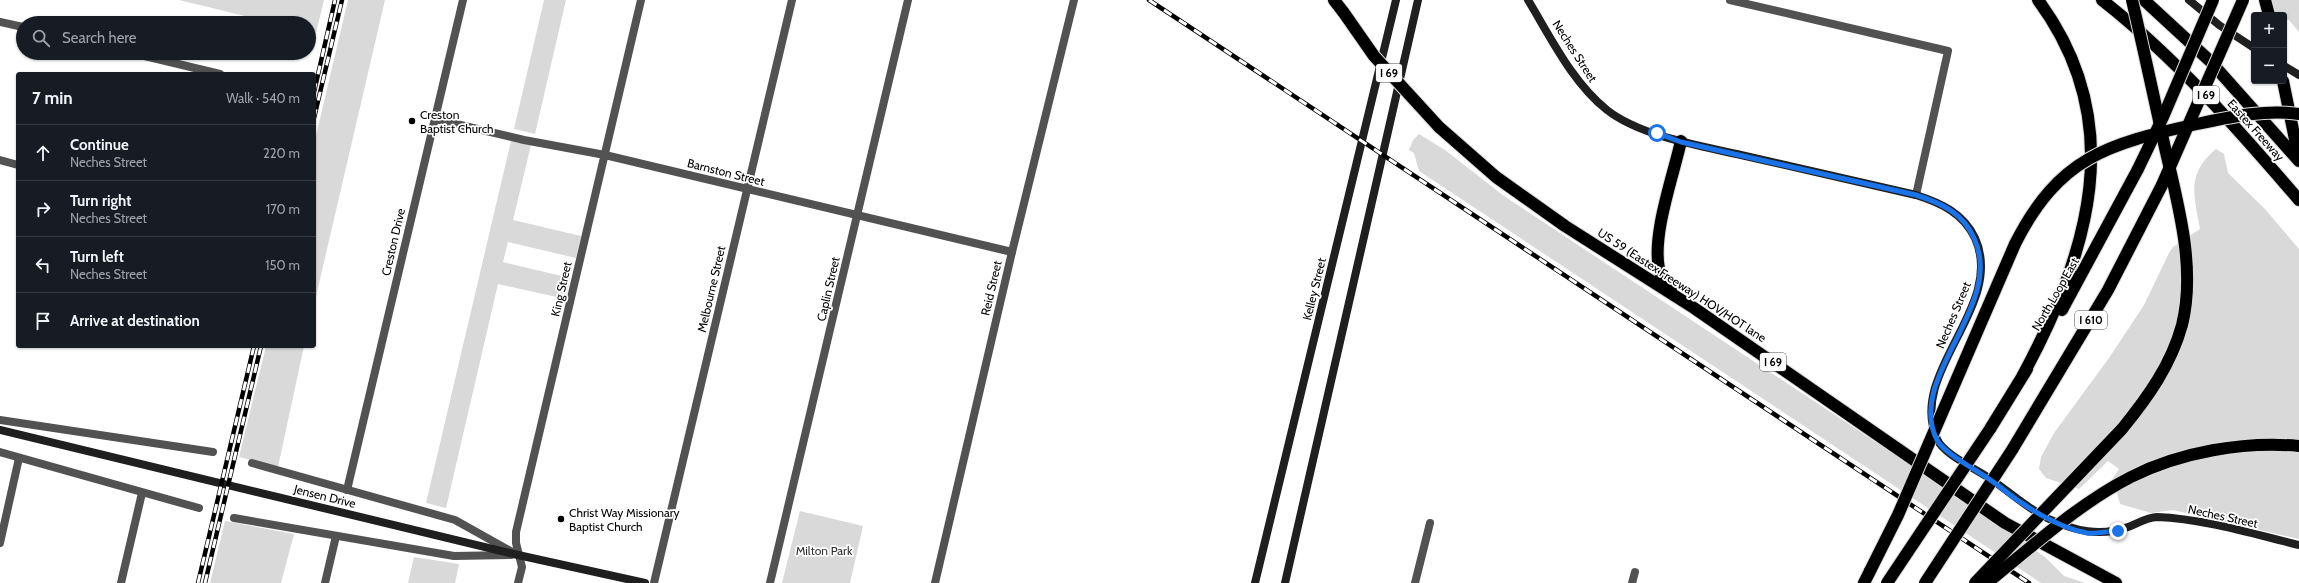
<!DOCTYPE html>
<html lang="en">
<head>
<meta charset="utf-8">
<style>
	body { margin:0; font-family:Cabin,sans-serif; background:#20242c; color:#f1f3f6 }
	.controls { position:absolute; right:12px; top:12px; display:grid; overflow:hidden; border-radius:4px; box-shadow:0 1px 3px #0004 }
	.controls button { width:36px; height:36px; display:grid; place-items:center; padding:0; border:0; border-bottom:1px solid #363941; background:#171b24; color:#f1f3f6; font:20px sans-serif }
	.stop { position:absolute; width:12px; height:12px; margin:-9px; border:3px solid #1a73e8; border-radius:50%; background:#fff }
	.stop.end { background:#1a73e8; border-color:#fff; box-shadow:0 1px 4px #0008 }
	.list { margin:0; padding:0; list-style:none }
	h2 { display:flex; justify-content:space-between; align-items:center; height:52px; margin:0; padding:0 16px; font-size:17px }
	h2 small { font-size:13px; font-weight:400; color:#9ea1a6 }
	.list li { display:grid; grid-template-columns:26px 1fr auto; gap:12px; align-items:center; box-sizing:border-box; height:56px; padding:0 16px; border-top:1px solid #363941 }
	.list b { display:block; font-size:15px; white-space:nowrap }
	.list p { margin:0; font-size:13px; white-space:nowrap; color:#9ea1a6 }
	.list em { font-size:13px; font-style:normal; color:#9ea1a6 }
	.icon { flex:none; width:22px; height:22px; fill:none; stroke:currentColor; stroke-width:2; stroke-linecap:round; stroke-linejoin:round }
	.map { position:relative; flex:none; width:2299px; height:583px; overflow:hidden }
	.search { position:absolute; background:#171b24; box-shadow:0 1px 3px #0004; left:16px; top:16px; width:300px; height:44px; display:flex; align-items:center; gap:10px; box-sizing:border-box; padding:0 14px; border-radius:22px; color:#9ea1a6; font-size:15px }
	.panel { position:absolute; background:#171b24; box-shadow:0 1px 3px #0004; left:16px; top:72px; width:300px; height:276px; border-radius:4px }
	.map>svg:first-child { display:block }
	.green { fill:#d9d9d9 }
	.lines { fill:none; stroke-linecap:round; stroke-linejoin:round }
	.highway-casing { stroke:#dbdbdb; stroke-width:14 }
	.street { stroke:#525252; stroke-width:8 }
	.secondary { stroke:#1f1f1f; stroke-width:8 }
	.highway { stroke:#000; stroke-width:12 }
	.rail-casing { stroke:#000; stroke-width:4.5 }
	.rail { stroke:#fff; stroke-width:3; stroke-dasharray:9; stroke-linecap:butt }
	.highway-bridge-casing { stroke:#dbdbdb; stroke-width:14; stroke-linecap:butt }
	.highway-bridge { stroke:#000; stroke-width:12 }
	.route { stroke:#1a73e8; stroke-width:5 }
	.poi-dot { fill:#000; stroke:#fff; stroke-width:1.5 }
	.labels { text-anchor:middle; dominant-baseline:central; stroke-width:3.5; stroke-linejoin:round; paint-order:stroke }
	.shield { fill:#fff; stroke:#4c4c4c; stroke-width:1 }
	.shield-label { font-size:11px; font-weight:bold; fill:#000 }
	.street-label { font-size:12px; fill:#000; stroke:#fff }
	.poi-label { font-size:12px; fill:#000; stroke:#fff; text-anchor:start }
	.park-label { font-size:12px; fill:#303030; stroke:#fff }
</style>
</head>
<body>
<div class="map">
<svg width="2299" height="583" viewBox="0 0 2299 583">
	<rect width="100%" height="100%" fill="#fff"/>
	<g class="green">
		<polygon points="179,0 324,0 316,33 309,31 309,23 274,23"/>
		<polygon points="348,0 385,0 314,305 314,144"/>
		<polygon points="544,0 566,0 535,134 514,129"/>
		<polygon points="2267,0 2299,0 2299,32 2289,20 2284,19 2284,15 2273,15"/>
		<polygon points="1419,134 1445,150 1504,196 1995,521 2045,557 2064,576 2085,583 2041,583 1419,171 1414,153 1409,150 1413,140"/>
		<polygon points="511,141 531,145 513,220 581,236 576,258 508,242 503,262 570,278 566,299 498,284 446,508 426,503"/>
		<path d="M2216,149L2224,154L2228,173L2265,209L2299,249V539L2173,510L2151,513L2120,504L2113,478L2119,469L2108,461L2079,489L2046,478L2039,469L2041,457L2054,433L2109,358L2144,305L2169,253L2173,247L2200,229C2194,195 2186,174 2216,149Z"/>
		<polygon points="266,346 304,346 278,467 239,457"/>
		<polygon points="800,511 863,526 850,583 782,583"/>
		<polygon points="225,521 294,534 281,583 210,583"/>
		<polygon points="414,557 459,564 455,583 408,583"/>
	</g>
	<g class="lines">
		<defs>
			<g id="highway">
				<polyline points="1334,0 1344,13"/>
				<path d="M2102,0C2176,58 2238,129 2299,200"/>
				<polyline points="2144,0 2210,61 2299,161"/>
				<polyline points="2265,0 2269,15"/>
				<polyline points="2283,81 2299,159"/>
				<polyline points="1439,127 1496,177 1565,226 1694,308 2005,523 2116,583"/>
				<path d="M1671,290C1666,284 1661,277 1659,269C1652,234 1673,177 1681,141"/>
				<polyline points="2062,310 2138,169"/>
				<path d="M2023,375C2089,252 2129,123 2038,0"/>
				<polyline points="1990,429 2027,369"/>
				<polyline points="2012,450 2108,290 2162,185"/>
				<polyline points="1864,583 1870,571"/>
			</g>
		</defs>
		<use href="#highway" class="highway-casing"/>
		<g class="street">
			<polyline points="1730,0 1948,51 1916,195"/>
			<polyline points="0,22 23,27"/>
			<polyline points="132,53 220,74"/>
			<polyline points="435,119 524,140 605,155 1012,252"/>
			<polyline points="0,160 18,165"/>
			<polyline points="0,420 213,452"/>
			<polyline points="0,452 199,508"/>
			<polyline points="252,463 455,520 514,553"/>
			<polyline points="347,490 463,0"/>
			<polyline points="234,518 454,556 511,555"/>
			<polyline points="0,543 19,458"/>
			<polyline points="121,583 142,493"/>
			<polyline points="325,583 336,536"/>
			<polyline points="518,583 522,567 516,543 516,532 641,0"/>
			<polyline points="654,583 792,0"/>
			<polyline points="770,583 908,0"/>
			<polyline points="935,583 1012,252 1074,0"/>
			<polyline points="1415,583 1430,523"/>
			<polyline points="1632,583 1635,572"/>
		</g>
		<g class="secondary">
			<path d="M1528,0C1551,38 1572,82 1607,110C1640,136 1701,146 1741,155C1800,169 1858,182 1916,195C1941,203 1963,213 1975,238C2006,307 1907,372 1937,439C1943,454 1976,469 1989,478C2009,491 2026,508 2049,519C2075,531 2100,537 2128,527C2136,524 2148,517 2157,517C2205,519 2253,534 2299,545"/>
			<polyline points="2189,0 2219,25 2254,48"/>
			<polyline points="2284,66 2299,75"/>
			<polyline points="0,430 518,555 645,583"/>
			<polyline points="1255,583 1396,0"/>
			<polyline points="1285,583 1418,0"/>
		</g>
		<use href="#highway" class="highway"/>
		<defs>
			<g id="rail">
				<polyline points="1149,0 2029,583"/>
				<polyline points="314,92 335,0"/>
				<polyline points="314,118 342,0"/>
				<polyline points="198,583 254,346"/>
				<polyline points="205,583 261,346"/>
			</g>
		</defs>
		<use href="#rail" class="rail-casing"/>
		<use href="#rail" class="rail"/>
		<defs>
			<g id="highway-bridge">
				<polyline points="1344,13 1374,56 1439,127"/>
				<polyline points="2138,169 2163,117 2213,0"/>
				<polyline points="2162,185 2243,0"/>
				<path d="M1870,571L1898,515L2015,244C2059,157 2107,144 2197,124C2230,117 2265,109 2299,114"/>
				<polyline points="1887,583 1990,429"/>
				<polyline points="1925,583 2012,450"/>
				<path d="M1975,583L2122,429C2148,397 2171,365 2182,325C2197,265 2176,198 2163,139C2153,93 2143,46 2132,0"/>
				<path d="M1987,583C2033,546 2078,504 2131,477C2180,452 2244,441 2299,446"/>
			</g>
		</defs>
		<use href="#highway-bridge" class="highway-bridge-casing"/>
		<use href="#highway-bridge" class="highway-bridge"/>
	</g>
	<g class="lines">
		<path class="route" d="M1657,133L1681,142L1916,195C1941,203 1963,213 1974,238C2006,306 1905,377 1937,440C1945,455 1985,474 2000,487C2022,505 2058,528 2087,533C2096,534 2108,531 2118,531"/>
	</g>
	<g class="poi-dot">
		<circle cx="412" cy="121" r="4"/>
		<circle cx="561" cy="519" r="4"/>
	</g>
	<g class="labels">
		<g class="shield">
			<rect x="1376" y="64" width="26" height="18" rx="3"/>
			<rect x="2193" y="86" width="26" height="18" rx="3"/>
			<rect x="2075" y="311" width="32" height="18" rx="3"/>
			<rect x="1760" y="353" width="26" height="18" rx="3"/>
		</g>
		<g class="shield-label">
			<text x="1389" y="73">I 69</text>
			<text x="2206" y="95">I 69</text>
			<text x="2091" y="320">I 610</text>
			<text x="1773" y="362">I 69</text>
		</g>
		<g class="street-label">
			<text transform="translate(1575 51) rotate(57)">Neches Street</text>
			<text transform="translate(2256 130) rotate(48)">Eastex Freeway</text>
			<text transform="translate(726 172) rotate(14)">Barnston Street</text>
			<text transform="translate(393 242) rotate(-77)">Creston Drive</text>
			<text transform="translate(1682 285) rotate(33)">US 59 (Eastex Freeway) HOV/HOT lane</text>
			<text transform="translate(991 288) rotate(-77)">Reid Street</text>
			<text transform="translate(561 289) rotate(-77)">King Street</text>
			<text transform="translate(711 289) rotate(-77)">Melbourne Street</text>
			<text transform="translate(828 289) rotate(-77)">Caplin Street</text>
			<text transform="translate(1314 289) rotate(-76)">Kelley Street</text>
			<text transform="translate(2055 294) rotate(-60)">North Loop East</text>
			<text transform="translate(1953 315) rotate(-67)">Neches Street</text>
			<text transform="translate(325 496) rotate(14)">Jensen Drive</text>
			<text transform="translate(2223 516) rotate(12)">Neches Street</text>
		</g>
		<g class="poi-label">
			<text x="420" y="114">Creston<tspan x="420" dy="14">Baptist Church</tspan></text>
			<text x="569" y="512">Christ Way Missionary<tspan x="569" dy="14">Baptist Church</tspan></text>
		</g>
		<g class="park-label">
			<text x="824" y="550">Milton Park</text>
		</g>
	</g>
</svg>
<div class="controls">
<button>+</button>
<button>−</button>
</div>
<div class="stop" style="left:1657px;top:133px"></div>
<div class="stop end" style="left:2118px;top:531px"></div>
<div class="search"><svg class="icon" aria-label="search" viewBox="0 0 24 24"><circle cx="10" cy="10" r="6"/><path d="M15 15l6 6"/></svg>Search here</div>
<section class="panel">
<h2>7 min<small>Walk · 540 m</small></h2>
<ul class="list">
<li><svg class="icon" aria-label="ahead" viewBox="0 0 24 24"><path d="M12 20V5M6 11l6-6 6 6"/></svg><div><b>Continue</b><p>Neches Street</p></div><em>220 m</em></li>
<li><svg class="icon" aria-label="right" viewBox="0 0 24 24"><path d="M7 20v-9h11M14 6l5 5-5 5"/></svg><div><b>Turn right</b><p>Neches Street</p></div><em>170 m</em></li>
<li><svg class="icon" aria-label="left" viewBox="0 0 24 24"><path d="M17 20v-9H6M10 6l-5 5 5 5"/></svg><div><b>Turn left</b><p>Neches Street</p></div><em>150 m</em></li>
<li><svg class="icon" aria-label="arrive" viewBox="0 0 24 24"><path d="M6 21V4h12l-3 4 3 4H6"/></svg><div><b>Arrive at destination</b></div></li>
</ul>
</section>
</div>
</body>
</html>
